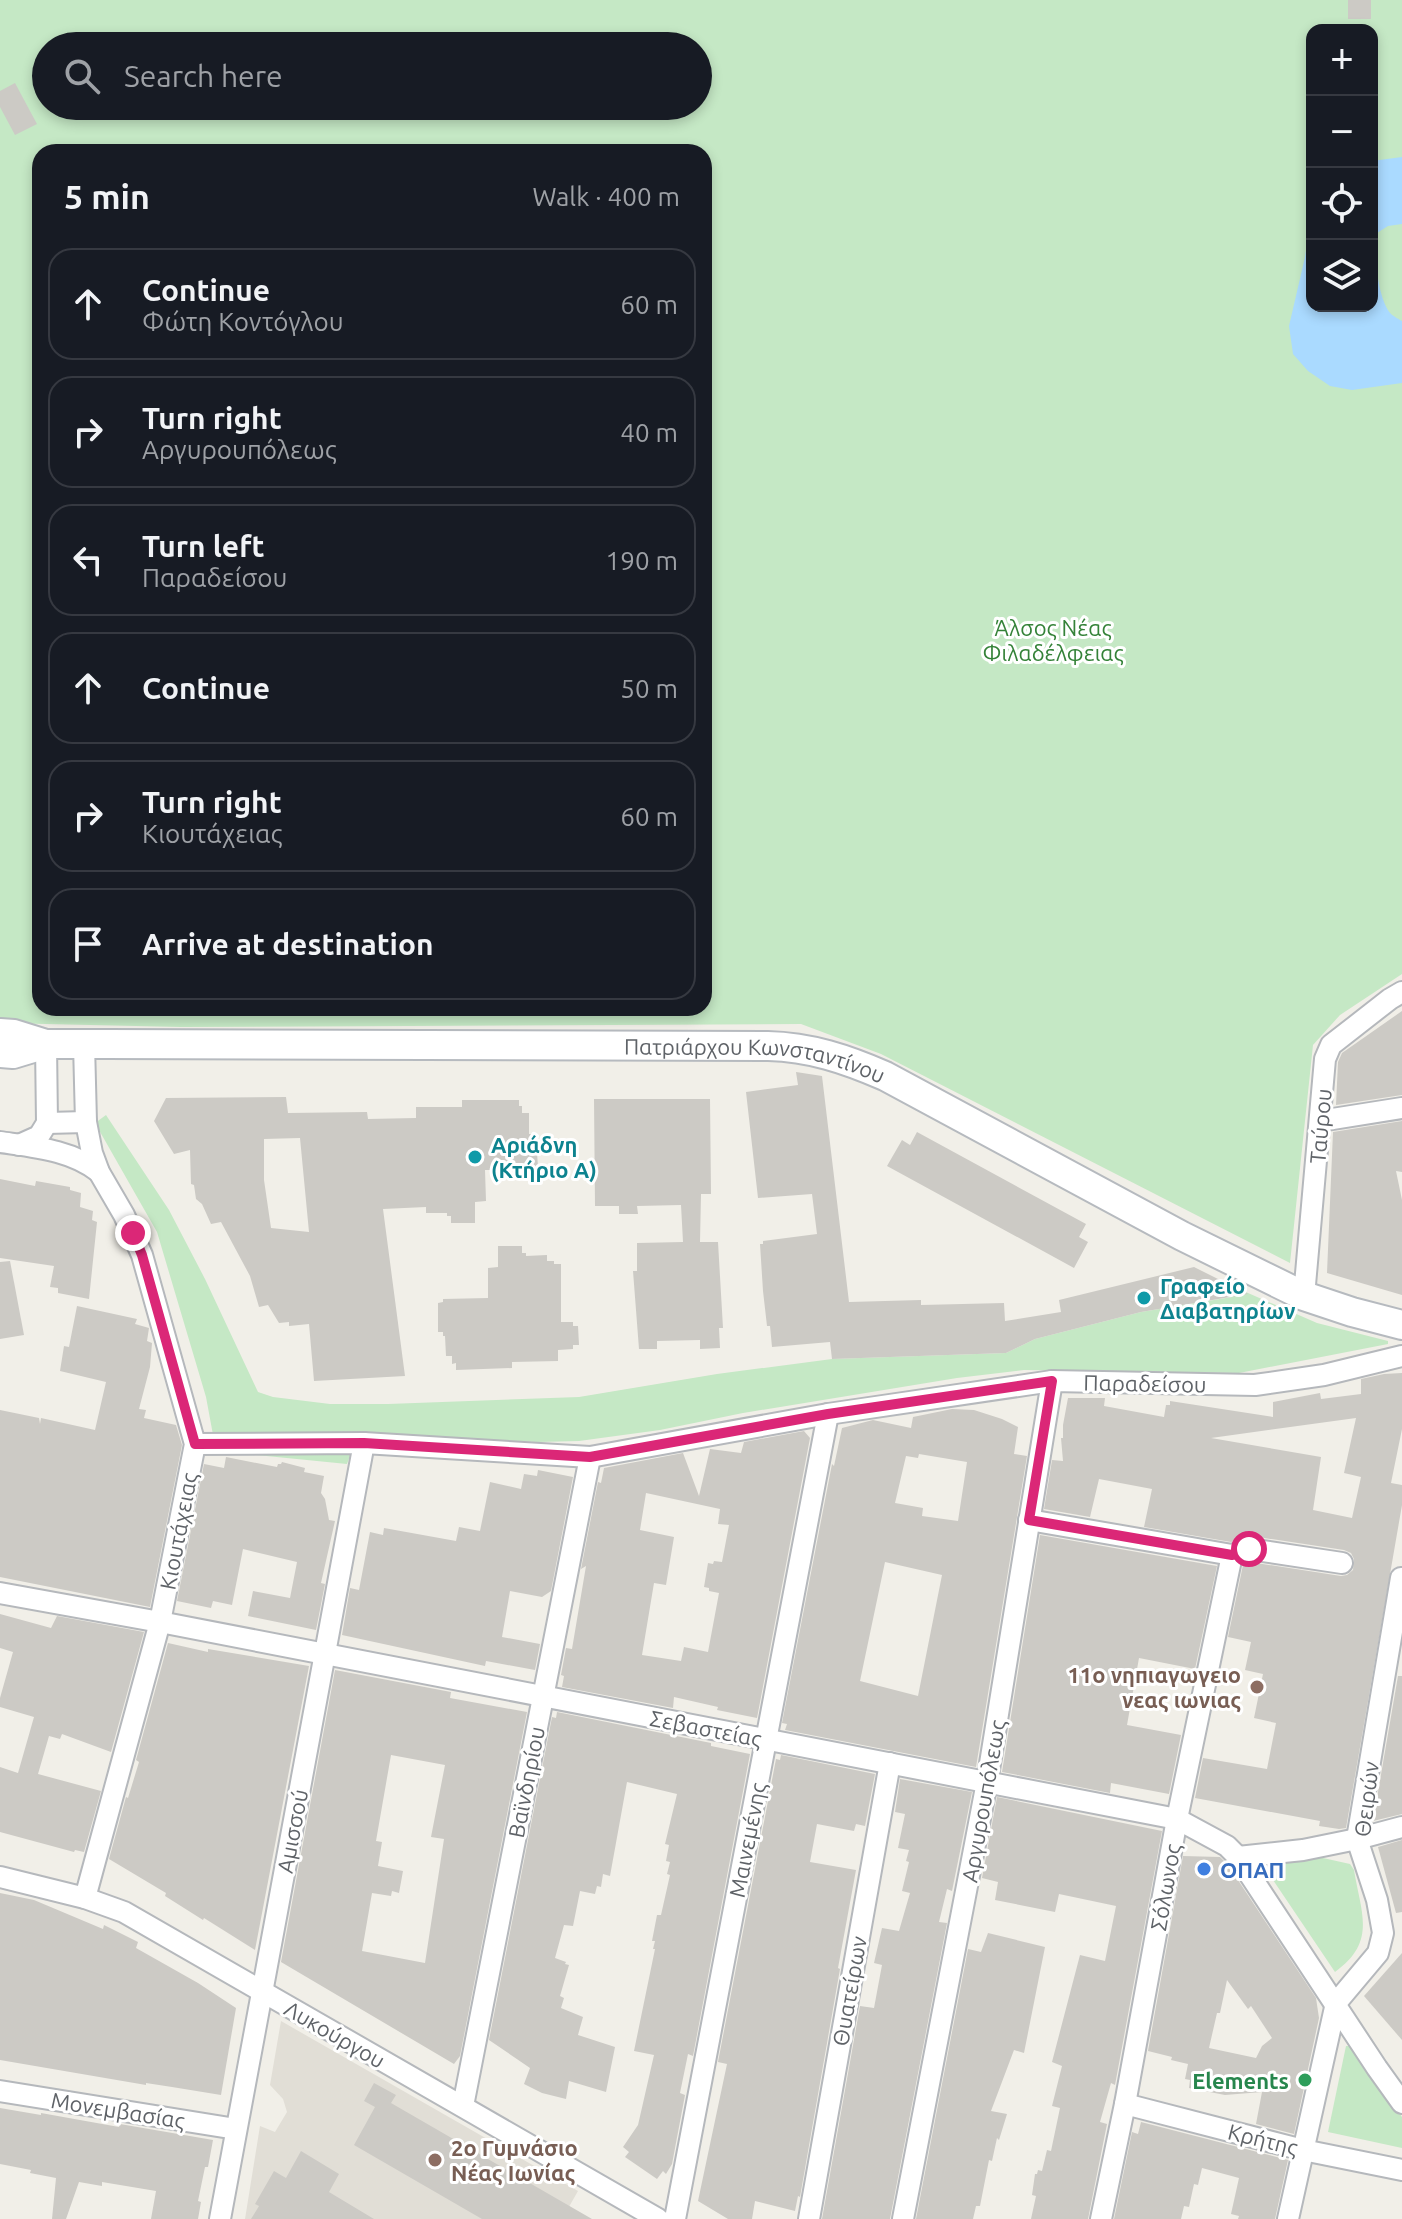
<!DOCTYPE html>
<html lang="en">
<head>
<meta charset="utf-8">
<style>
	body { margin:0; font-family:Ubuntu,sans-serif; background:#242831; color:#f1f3f6 }
	.controls { position:absolute; right:24px; top:24px; display:grid; overflow:hidden; border-radius:16px; box-shadow:0 4px 12px #0003 }
	.controls button { width:72px; height:72px; display:grid; place-items:center; padding:0; border:0; border-bottom:2px solid #363941; background:#171b24; color:#f1f3f6; font:40px sans-serif }
	.stop { position:absolute; width:24px; height:24px; margin:-18px; border:6px solid #db2777; border-radius:50%; background:#fff }
	.stop.end { background:#db2777; border-color:#fff; box-shadow:0 2px 8px #0008 }
	.list { margin:0; padding:0; list-style:none }
	h2 { display:flex; justify-content:space-between; align-items:center; height:104px; margin:0; padding:0 32px; font-size:34px }
	h2 small { font-size:26px; font-weight:400; color:#9ea1a6 }
	.list li { display:grid; grid-template-columns:52px 1fr auto; gap:24px; align-items:center; box-sizing:border-box; height:112px; margin:0 16px 16px; padding:0 16px; border:2px solid #363941; border-radius:24px }
	.list b { display:block; font-size:30px; white-space:nowrap }
	.list p { margin:0; font-size:26px; white-space:nowrap; color:#9ea1a6 }
	.list em { font-size:26px; font-style:normal; color:#9ea1a6 }
	.icon { flex:none; width:44px; height:44px; fill:none; stroke:currentColor; stroke-width:2; stroke-linecap:round; stroke-linejoin:round }
	.map { position:relative; flex:none; width:1402px; height:2219px; overflow:hidden }
	.search { position:absolute; background:#171b24; box-shadow:0 4px 12px #0003; left:32px; top:32px; width:680px; height:88px; display:flex; align-items:center; gap:20px; box-sizing:border-box; padding:0 28px; border-radius:44px; color:#9ea1a6; font-size:30px }
	.panel { position:absolute; background:#171b24; box-shadow:0 4px 12px #0003; left:32px; top:144px; width:680px; height:872px; border-radius:24px }
	.map>svg:first-child { display:block }
	.education { fill:#e1ded6 }
	.green { fill:#c5e8c5; fill-rule:evenodd }
	.water { fill:#aadaff }
	.building { fill:#cccac5; fill-rule:evenodd }
	.lines { fill:none; stroke-linecap:round; stroke-linejoin:round }
	.street-casing { stroke:#b5b8bc; stroke-width:24 }
	.secondary-casing { stroke:#b6babf; stroke-width:32 }
	.street { stroke:#fff; stroke-width:20 }
	.secondary { stroke:#fff; stroke-width:28 }
	.route { stroke:#db2777; stroke-width:10 }
	.culture-dot { fill:#0f9aa8; stroke:#fff; stroke-width:3 }
	.education-dot { fill:#8d6e63; stroke:#fff; stroke-width:3 }
	.shop-dot { fill:#3f7fe0; stroke:#fff; stroke-width:3 }
	.leisure-dot { fill:#2e9e5b; stroke:#fff; stroke-width:3 }
	.labels { text-anchor:middle; dominant-baseline:central; stroke-width:6; stroke-linejoin:round; paint-order:stroke }
	.park-label { font-size:22px; fill:#348238; stroke:#fff }
	.street-label { font-size:22px; fill:#5f6368; stroke:#fff }
	.culture-label { font-size:22px; font-weight:bold; fill:#0d838f; stroke:#fff; text-anchor:start }
	.education-label { font-size:22px; font-weight:bold; fill:#785e54; stroke:#fff; text-anchor:end }
	.shop-label { font-size:22px; font-weight:bold; fill:#366cbe; stroke:#fff; text-anchor:start }
	.leisure-label { font-size:22px; font-weight:bold; fill:#27864d; stroke:#fff; text-anchor:end }
</style>
</head>
<body>
<div class="map">
<svg width="1402" height="2219" viewBox="0 0 1402 2219">
	<rect width="100%" height="100%" fill="#f1efe8"/>
	<polygon class="education" points="281,2021 578,2191 562,2219 245,2219 260,2126 275,2132 287,2112 283,2099 270,2085"/>
	<g class="green">
		<path d="M0,0H1402V974L1340,1015L1313,1045L1290,1263L881,1054L801,1024L181,1027L0,1023ZM1312,30H1372V306H1312ZM46,46H698V106H46ZM40,152H704V1008H40Z"/>
		<polygon points="106,1115 169,1210 205,1279 258,1392 273,1397 330,1404 388,1404 579,1397 717,1374 832,1359 1006,1353 1035,1339 1141,1312 1232,1297 1232,1286 1317,1323 1388,1341 1388,1344 1239,1373 1024,1370 957,1378 743,1413 660,1430 579,1441 538,1442 435,1439 358,1433 347,1464 216,1451 206,1397 157,1232 95,1123"/>
		<path d="M1287,1850L1350,1864L1354,1870C1361,1913 1377,1942 1335,1972L1265,1868L1274,1856Z"/>
		<polygon points="1346,2046 1352,2046 1402,2117 1402,2148 1328,2132"/>
	</g>
	<path class="water" d="M1402,157V224L1388,226L1377,233C1374,254 1377,298 1391,314C1393,316 1400,320 1402,321V383L1352,390L1330,386L1308,371L1293,354L1289,326L1305,257L1311,217L1306,180L1308,170L1312,169V306H1372V161Z"/>
	<g class="building">
		<rect x="1348" y="0" width="23" height="19"/>
		<polygon points="15,83 37,124 15,135 0,107 0,91"/>
		<polygon points="1402,1011 1402,1095 1336,1105 1338,1062 1342,1053"/>
		<polygon points="796,1072 822,1076 849,1302 921,1300 921,1305 1004,1303 1005,1321 1061,1312 1059,1300 1194,1267 1248,1294 1141,1312 1035,1339 1006,1353 832,1359 830,1342 772,1347 770,1326 767,1326 763,1291 760,1244 763,1244 763,1241 817,1234 812,1194 758,1198 746,1092 798,1085"/>
		<path d="M286,1097L288,1113L367,1112L368,1119L416,1118V1107H462V1100H519V1106H522V1113H529V1134H531V1138H536L538,1167H531V1170H485L486,1201L475,1202V1223H451V1216H447V1213H426V1207L383,1209L405,1376L314,1381L309,1324L289,1326V1322L279,1323L268,1305L259,1307L250,1276L221,1222L211,1224L202,1204L196,1199L194,1185L191,1184L190,1150L174,1154L154,1121L166,1098ZM300,1138L309,1232L271,1228L264,1180V1139Z"/>
		<polygon points="594,1099 710,1099 711,1194 701,1194 700,1242 718,1242 723,1328 719,1328 720,1348 700,1349 700,1340 657,1341 657,1349 639,1349 633,1271 637,1271 637,1243 683,1242 681,1205 637,1206 638,1214 619,1214 619,1206 595,1206"/>
		<polygon points="1402,1121 1402,1172 1396,1171 1402,1200 1402,1295 1327,1273 1333,1132"/>
		<polygon points="917,1132 1086,1224 1079,1237 1088,1242 1074,1268 887,1166 902,1140 910,1145"/>
		<polygon points="0,1179 35,1186 36,1181 70,1187 70,1190 81,1193 80,1207 93,1211 92,1220 97,1222 89,1299 58,1293 58,1288 50,1287 54,1266 0,1258"/>
		<polygon points="498,1246 522,1246 522,1253 526,1253 526,1256 547,1255 547,1261 554,1261 554,1264 561,1264 561,1322 573,1322 573,1326 578,1326 579,1345 573,1345 573,1349 558,1350 558,1361 512,1362 512,1368 456,1370 456,1363 452,1364 452,1356 446,1356 445,1336 443,1336 443,1332 438,1332 438,1303 443,1302 443,1299 488,1298 488,1268 498,1267"/>
		<polygon points="10,1261 24,1335 0,1339 0,1262"/>
		<polygon points="77,1306 137,1319 135,1324 149,1328 147,1341 152,1343 150,1367 139,1409 146,1410 144,1418 176,1425 182,1445 150,1607 0,1577 0,1410 39,1418 40,1424 41,1418 95,1430 106,1382 60,1371 64,1346 69,1347"/>
		<path d="M1402,1373V1429L1391,1483L1402,1485V1505L1346,1828L1339,1829L1319,1826L1320,1821L1195,1798L1203,1758L1267,1769L1276,1723L1254,1718L1263,1674L1245,1670L1251,1642L1228,1637L1243,1565L1250,1562L1341,1576L1347,1575L1353,1570L1354,1559L1351,1553L1344,1550L1251,1536L1231,1542L1144,1527L1152,1489L1099,1479L1090,1517L1044,1509L1052,1460L1063,1461L1061,1438H1063V1425L1068,1398H1105L1104,1406L1164,1417L1166,1405H1170V1401L1273,1417V1402L1320,1393L1321,1399L1361,1394V1379L1384,1374ZM1356,1418L1344,1473L1361,1477L1352,1518L1313,1510L1321,1457L1211,1438Z"/>
		<path d="M952,1409L974,1410L1002,1419L1018,1427L1014,1454L1027,1456L976,1767L785,1730L787,1724L782,1723L832,1464L834,1466L842,1428L873,1420L911,1428L913,1417ZM919,1454L967,1462L958,1521L922,1516L923,1508L895,1503L906,1456L918,1458ZM885,1562L942,1575L918,1696L860,1681Z"/>
		<path d="M804,1431L810,1438L757,1718L717,1710L718,1707L674,1697L673,1708L562,1687L564,1676L561,1675L566,1648L572,1649L586,1566L581,1569L598,1482L601,1483L604,1468L683,1453L699,1496L710,1449L741,1453L744,1442ZM646,1493L720,1509L718,1524L729,1525L722,1562L714,1561L713,1564L708,1563L704,1587L709,1588V1591L719,1593L708,1652L684,1647L681,1661L642,1655L654,1583L666,1585L674,1537L640,1530Z"/>
		<polygon points="226,1457 277,1467 278,1464 281,1464 282,1462 305,1468 304,1472 324,1476 321,1493 325,1499 329,1520 335,1521 321,1583 325,1584 316,1630 248,1616 253,1591 290,1598 297,1562 243,1549 232,1605 213,1601 211,1608 177,1601 204,1464 224,1468"/>
		<polygon points="538,1470 573,1477 551,1591 542,1597 510,1591 502,1637 540,1644 535,1670 486,1661 485,1666 342,1635 350,1588 359,1590 370,1532 383,1535 384,1528 456,1541 459,1527 480,1531 490,1482 521,1489 524,1474 537,1476"/>
		<polygon points="1040,1535 1217,1566 1195,1669 1139,1658 1127,1725 1181,1735 1169,1794 1111,1783 1110,1793 1002,1772"/>
		<polygon points="0,1614 51,1628 57,1616 144,1632 111,1752 62,1734 60,1739 49,1736 38,1774 101,1791 84,1852 75,1850 74,1852 0,1832 0,1767 18,1773 34,1717 0,1707 0,1698 13,1652 0,1648"/>
		<polygon points="168,1643 208,1652 208,1649 309,1666 255,1950 204,1918 203,1920 165,1896 166,1893 109,1859 126,1797 128,1798 139,1762 136,1760"/>
		<path d="M335,1670L451,1692L450,1698L527,1712L460,2056L454,2064L281,1962ZM391,1755L445,1765L431,1837L444,1839L425,1963L362,1951L372,1893L391,1896L392,1891L399,1893L403,1871L378,1866L382,1842L376,1841Z"/>
		<polygon points="1398,1676 1402,1676 1402,1814 1373,1821"/>
		<polygon points="557,1712 711,1743 711,1746 750,1754 693,2056 688,2054 680,2093 685,2095 672,2164 666,2174 663,2171 657,2179 625,2157 629,2152 623,2147 638,2125 654,2055 634,2051 655,1949 653,1949 655,1941 652,1941 657,1915 661,1915 670,1875 667,1874 670,1862 666,1861 669,1845 665,1844 677,1794 627,1782 610,1876 603,1874 601,1887 597,1886 595,1894 580,1891 573,1926 564,1925 555,1958 566,1962 565,1964 569,1965 560,1996 564,1998 561,2008 583,2017 578,2035 615,2047 606,2092 569,2081 566,2099 542,2093 524,2084 530,2068 489,2040 552,1717 556,1718"/>
		<polygon points="781,1755 875,1774 865,1826 856,1824 854,1831 817,1824 810,1862 856,1870 838,1968 840,1969 800,2197 798,2196 795,2211 755,2201 752,2219 728,2219 698,2201 727,2064 718,2062 776,1759 780,1760"/>
		<polygon points="900,1779 972,1792 952,1891 947,1889 939,1922 947,1923 890,2219 822,2219 860,2006 874,2008 882,1965 874,1963 882,1928 899,1931 910,1893 902,1891 909,1862 906,1861 909,1850 898,1848 905,1814 895,1812"/>
		<polygon points="997,1797 1162,1831 1115,2085 1111,2083 1100,2122 1107,2124 1088,2219 1031,2219 1036,2196 1032,2195 1035,2174 1037,2174 1038,2170 1042,2171 1047,2150 1051,2151 1060,2108 1052,2106 1062,2066 1052,2062 1080,1955 1105,1961 1116,1906 1059,1894 1055,1912 995,1900 998,1882 982,1878"/>
		<polygon points="1402,1840 1402,1912 1396,1913 1378,1847"/>
		<path d="M1183,1856L1220,1857L1228,1865L1316,1998L1319,2018L1294,2134L1256,2124L1262,2092L1225,2095L1189,2088L1190,2080L1185,2079L1188,2064L1171,2060L1172,2057L1148,2051ZM1227,1980L1248,2009L1251,2006L1272,2038L1262,2046L1256,2058L1209,2048L1217,2013H1220Z"/>
		<polygon points="0,1893 34,1900 103,1929 104,1925 138,1942 136,1948 198,1983 236,2008 221,2095 172,2087 146,2083 146,2085 0,2060"/>
		<polygon points="988,1933 1045,1947 1024,2053 1014,2050 991,2111 1007,2114 999,2140 997,2138 992,2161 989,2160 980,2206 976,2206 973,2219 916,2219 968,1949 981,1952"/>
		<polygon points="1402,1953 1402,2040 1364,1996"/>
		<polygon points="374,2083 396,2095 391,2103 592,2219 482,2219 354,2145 375,2107 364,2101"/>
		<polygon points="0,2108 41,2115 41,2113 119,2127 120,2124 213,2140 208,2167 205,2167 198,2201 201,2202 198,2219 151,2219 156,2191 102,2182 102,2186 79,2182 66,2219 52,2219 56,2178 30,2173 31,2170 0,2164"/>
		<polygon points="1141,2122 1288,2160 1275,2219 1238,2219 1239,2216 1231,2214 1239,2178 1202,2168 1198,2185 1194,2184 1189,2207 1184,2206 1181,2219 1114,2219 1132,2132 1138,2134"/>
		<polygon points="301,2151 339,2174 329,2192 374,2219 251,2219 259,2206 255,2204 274,2171 286,2178"/>
	</g>
	<g class="lines">
		<defs>
			<g id="street">
				<polyline points="84,1044 86,1122 92,1153 99,1172 124,1215 142,1255 195,1444 160,1622 85,1898"/>
				<polyline points="1320,1121 1402,1108"/>
				<polyline points="47,1123 86,1122"/>
				<path d="M0,1142C34,1147 72,1150 99,1172"/>
				<polyline points="19,1145 39,1136 47,1123 46,1044"/>
				<polyline points="1304,1296 1325,1059 1331,1045 1390,999 1402,992"/>
				<polyline points="195,1444 364,1443 590,1457 828,1414 1052,1381 1255,1385 1324,1375 1402,1356"/>
				<polyline points="1029,1520 1232,1555"/>
				<polyline points="1232,1555 1249,1549 1342,1563"/>
				<polyline points="0,1593 160,1622 1177,1819 1227,1846 1238,1857 1377,2068 1402,2103"/>
				<polyline points="1238,1857 1303,1850 1357,1839 1402,1827"/>
				<polyline points="0,1877 85,1898 124,1912 658,2219"/>
				<polyline points="0,2091 236,2129"/>
				<polyline points="1125,2104 1303,2150 1402,2170"/>
				<polyline points="463,2106 590,1457"/>
				<polyline points="220,2219 364,1443"/>
				<polyline points="675,2219 828,1414"/>
				<polyline points="809,2219 890,1763"/>
				<polyline points="903,2219 987,1782 1052,1381"/>
				<polyline points="1101,2219 1125,2104 1177,1819 1232,1555"/>
				<polyline points="1288,2219 1336,2003 1378,1953 1383,1933 1377,1900 1357,1839 1401,1578"/>
			</g>
			<g id="secondary">
				<polyline points="0,1033 14,1034 46,1044"/>
				<path id="s1" d="M0,1053L13,1054L46,1044H107L768,1046C810,1047 846,1059 885,1076L1182,1236L1304,1296L1352,1312L1402,1325"/>
			</g>
		</defs>
		<use href="#street" class="street-casing"/>
		<use href="#secondary" class="secondary-casing"/>
		<use href="#street" class="street"/>
		<use href="#secondary" class="secondary"/>
	</g>
	<g class="lines">
		<polyline class="route" points="133,1233 142,1255 195,1444 364,1443 590,1457 828,1414 1052,1381 1029,1520 1232,1555 1249,1549"/>
	</g>
	<g class="culture-dot">
		<circle cx="475" cy="1157" r="8"/>
		<circle cx="1144" cy="1298" r="8"/>
	</g>
	<g class="education-dot">
		<circle cx="1257" cy="1687" r="8"/>
		<circle cx="435" cy="2160" r="8"/>
	</g>
	<circle class="shop-dot" cx="1204" cy="1869" r="8"/>
	<circle class="leisure-dot" cx="1305" cy="2080" r="8"/>
	<g class="labels">
		<g class="park-label">
			<text x="1053" y="627">Άλσος Νέας<tspan x="1053" dy="25">Φιλαδέλφειας</tspan></text>
		</g>
		<g class="street-label">
			<text stroke="none"><textPath href="#s1" startOffset="758">Πατριάρχου Κωνσταντίνου</textPath></text>
			<text transform="translate(1320 1126) rotate(-85)">Ταύρου</text>
			<text transform="translate(1145 1383) rotate(1)">Παραδείσου</text>
			<text transform="translate(178 1531) rotate(-79)">Κιουτάχειας</text>
			<text transform="translate(706 1728) rotate(11)">Σεβαστείας</text>
			<text transform="translate(526 1782) rotate(-79)">Βαϊνδηρίου</text>
			<text transform="translate(1366 1799) rotate(-83)">Θειρών</text>
			<text transform="translate(983 1801) rotate(-80)">Αργυρουπόλεως</text>
			<text transform="translate(292 1831) rotate(-79)">Αμισσού</text>
			<text transform="translate(747 1840) rotate(-79)">Μαινεμένης</text>
			<text transform="translate(1165 1887) rotate(-80)">Σόλωνος</text>
			<text transform="translate(849 1991) rotate(-80)">Θυατείρων</text>
			<text transform="translate(335 2034) rotate(30)">Λυκούργου</text>
			<text transform="translate(118 2110) rotate(9)">Μονεμβασίας</text>
			<text transform="translate(1263 2139) rotate(14)">Κρήτης</text>
		</g>
		<g class="culture-label">
			<text x="491" y="1144">Αριάδνη<tspan x="491" dy="25">(Κτήριο Α)</tspan></text>
			<text x="1160" y="1285">Γραφείο<tspan x="1160" dy="25">Διαβατηρίων</tspan></text>
		</g>
		<g class="education-label">
			<text x="1241" y="1674">11ο νηπιαγωγειο<tspan x="1241" dy="25">νεας ιωνιας</tspan></text>
			<text x="451" y="2147" text-anchor="start">2ο Γυμνάσιο<tspan x="451" dy="25">Νέας Ιωνίας</tspan></text>
		</g>
		<g class="shop-label">
			<text x="1220" y="1869">ΟΠΑΠ</text>
		</g>
		<g class="leisure-label">
			<text x="1289" y="2080">Elements</text>
		</g>
	</g>
</svg>
<div class="controls">
<button>+</button>
<button>−</button>
<button><svg class="icon" aria-label="locate" viewBox="0 0 24 24"><circle cx="12" cy="12" r="6"/><path d="M12 2v4M12 18v4M2 12h4M18 12h4"/></svg></button>
<button><svg class="icon" aria-label="layers" viewBox="0 0 24 24"><path d="M12 4l9 5-9 5-9-5zM3 14l9 5 9-5"/></svg></button>
</div>
<div class="stop" style="left:1249px;top:1549px"></div>
<div class="stop end" style="left:133px;top:1233px"></div>
<div class="search"><svg class="icon" aria-label="search" viewBox="0 0 24 24"><circle cx="10" cy="10" r="6"/><path d="M15 15l6 6"/></svg>Search here</div>
<section class="panel">
<h2>5 min<small>Walk · 400 m</small></h2>
<ul class="list">
<li><svg class="icon" aria-label="ahead" viewBox="0 0 24 24"><path d="M12 20V5M6 11l6-6 6 6"/></svg><div><b>Continue</b><p>Φώτη Κοντόγλου</p></div><em>60 m</em></li>
<li><svg class="icon" aria-label="right" viewBox="0 0 24 24"><path d="M7 20v-9h11M14 6l5 5-5 5"/></svg><div><b>Turn right</b><p>Αργυρουπόλεως</p></div><em>40 m</em></li>
<li><svg class="icon" aria-label="left" viewBox="0 0 24 24"><path d="M17 20v-9H6M10 6l-5 5 5 5"/></svg><div><b>Turn left</b><p>Παραδείσου</p></div><em>190 m</em></li>
<li><svg class="icon" aria-label="ahead" viewBox="0 0 24 24"><path d="M12 20V5M6 11l6-6 6 6"/></svg><div><b>Continue</b></div><em>50 m</em></li>
<li><svg class="icon" aria-label="right" viewBox="0 0 24 24"><path d="M7 20v-9h11M14 6l5 5-5 5"/></svg><div><b>Turn right</b><p>Κιουτάχειας</p></div><em>60 m</em></li>
<li><svg class="icon" aria-label="arrive" viewBox="0 0 24 24"><path d="M6 21V4h12l-3 4 3 4H6"/></svg><div><b>Arrive at destination</b></div></li>
</ul>
</section>
</div>
</body>
</html>
